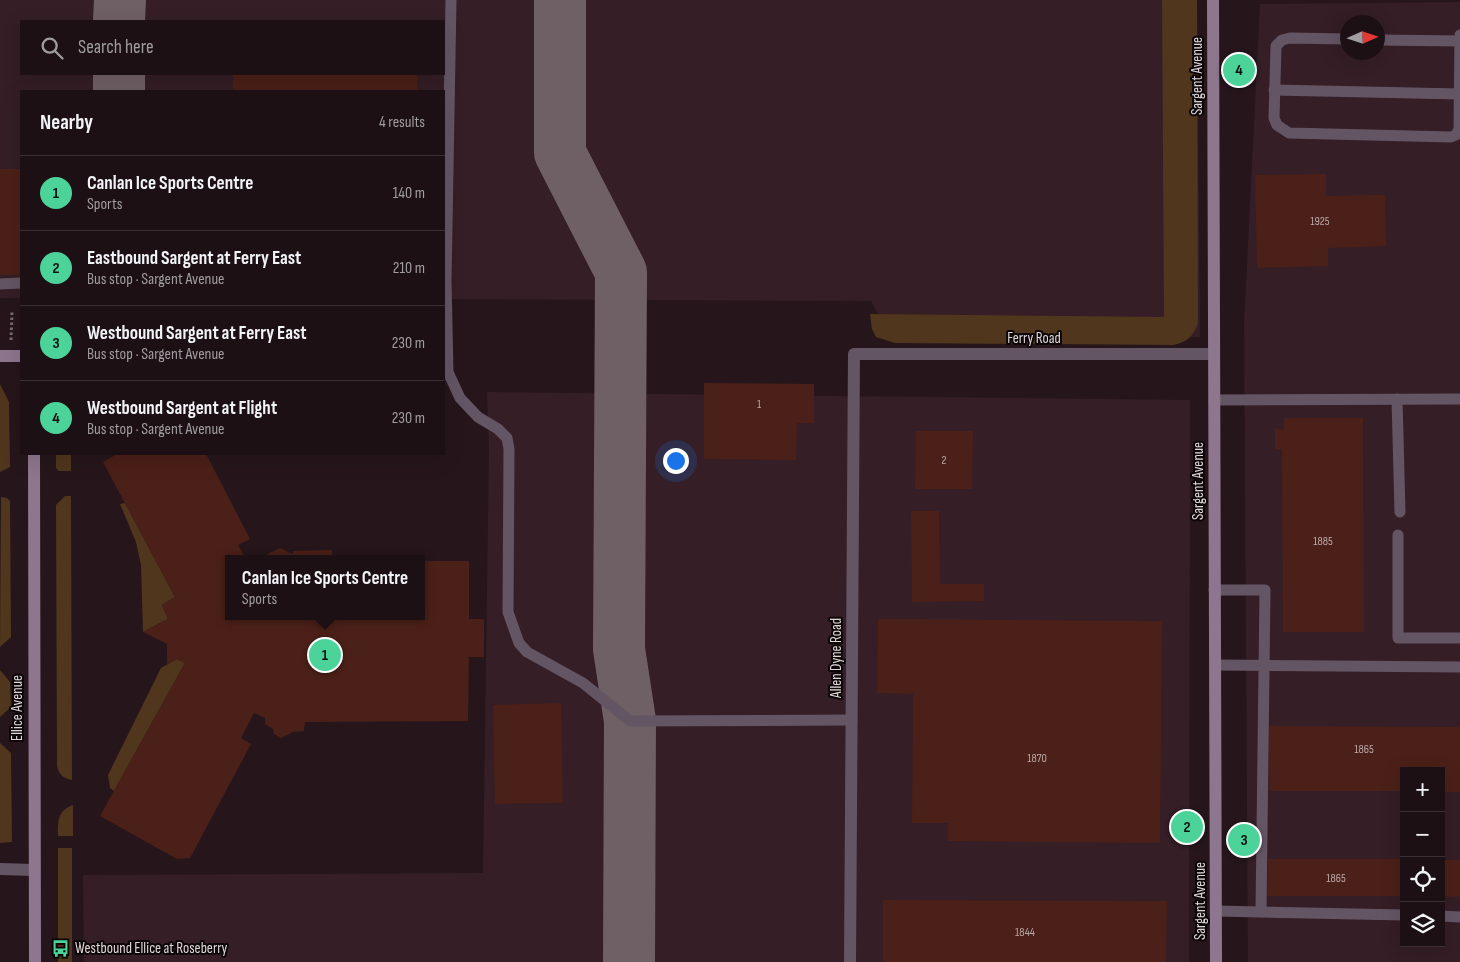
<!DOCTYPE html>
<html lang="en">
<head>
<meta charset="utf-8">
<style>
	body { margin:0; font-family:"Sofia Sans Condensed",sans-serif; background:#291e22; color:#f1f3f6 }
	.controls { position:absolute; right:15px; bottom:15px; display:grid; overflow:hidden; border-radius:0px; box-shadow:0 5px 20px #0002 }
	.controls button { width:45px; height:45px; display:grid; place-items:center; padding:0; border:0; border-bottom:1px solid #3a3034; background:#1c1014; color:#f1f3f6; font:25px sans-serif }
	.compass { position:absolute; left:1340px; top:15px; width:45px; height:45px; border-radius:50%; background:#1c1014; box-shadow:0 5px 20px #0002; rotate:87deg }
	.you { position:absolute; left:675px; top:460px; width:18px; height:18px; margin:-12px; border:4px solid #fff; border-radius:50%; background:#1a73e8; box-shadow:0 0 0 8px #1a73e833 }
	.badge { display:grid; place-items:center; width:32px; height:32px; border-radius:50%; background:#4cd39a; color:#111; font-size:16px; font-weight:700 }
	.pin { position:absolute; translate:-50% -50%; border:2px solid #fff; box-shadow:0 1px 5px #0006 }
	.popup { position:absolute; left:225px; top:555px; width:200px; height:65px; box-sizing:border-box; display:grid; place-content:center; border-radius:0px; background:#1c1014; filter:drop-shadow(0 1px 4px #0005); font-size:16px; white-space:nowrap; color:#a09da0 }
	.popup b { font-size:19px; color:#f1f3f6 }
	.popup::after { content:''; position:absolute; left:50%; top:100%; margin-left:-10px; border:10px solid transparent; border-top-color:#1c1014 }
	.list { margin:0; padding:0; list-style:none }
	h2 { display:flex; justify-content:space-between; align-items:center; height:65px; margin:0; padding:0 20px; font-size:21px }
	h2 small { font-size:16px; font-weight:400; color:#a09da0 }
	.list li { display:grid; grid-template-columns:32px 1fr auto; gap:15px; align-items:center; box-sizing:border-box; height:75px; padding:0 20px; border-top:1px solid #3a3034 }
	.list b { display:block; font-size:19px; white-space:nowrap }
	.list p { margin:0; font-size:16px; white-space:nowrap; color:#a09da0 }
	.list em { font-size:16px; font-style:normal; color:#a09da0 }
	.icon { flex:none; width:28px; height:28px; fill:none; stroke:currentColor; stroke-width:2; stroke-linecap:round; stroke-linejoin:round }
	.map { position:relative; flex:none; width:1460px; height:962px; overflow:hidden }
	.search { position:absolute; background:#1c1014; box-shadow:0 5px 20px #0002; left:20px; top:20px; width:425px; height:55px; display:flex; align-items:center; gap:12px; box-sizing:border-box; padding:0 18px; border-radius:0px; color:#a09da0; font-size:19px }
	.panel { position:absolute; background:#1c1014; box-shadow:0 5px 20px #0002; left:20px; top:90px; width:425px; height:365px; border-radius:0px }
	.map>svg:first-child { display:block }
	.built { fill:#351e26; fill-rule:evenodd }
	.green { fill:#4f361d }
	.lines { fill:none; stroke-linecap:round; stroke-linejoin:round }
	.taxiway { stroke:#6f6065; stroke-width:52 }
	.building { fill:#4b2018 }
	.path { stroke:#796b6f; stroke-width:3; stroke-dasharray:2.5 2.5; stroke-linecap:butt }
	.lane { stroke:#645564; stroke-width:11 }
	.street { stroke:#645564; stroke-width:12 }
	.secondary { stroke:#8e768e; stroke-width:12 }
	.labels { text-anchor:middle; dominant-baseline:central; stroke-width:4; stroke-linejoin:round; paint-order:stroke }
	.number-label { font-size:12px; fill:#bca8a8 }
	.street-label { font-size:15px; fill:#e1d5d8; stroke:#0a0506 }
	.poi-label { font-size:15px; fill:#e1d5d8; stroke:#0a0506; text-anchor:start }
</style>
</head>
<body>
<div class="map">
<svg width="1460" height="962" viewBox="0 0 1460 962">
	<rect width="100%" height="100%" fill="#26161b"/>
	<g class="built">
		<path d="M0,0H1197L1200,337L917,343L890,336L871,301L444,299V91H21V298H0ZM21,21H444V74H21Z"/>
		<path d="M1460,2V962H1248L1244,325L1260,4ZM1348,22H1378V52H1348ZM1404,771H1441V943H1404Z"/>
		<polygon points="487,392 1190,400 1189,962 84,962 83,875 483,873 489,448"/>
	</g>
	<g class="green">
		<path d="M1162,0H1197L1198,323C1193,337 1188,341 1174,345L895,343L876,337L872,329L870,314L1164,317Z"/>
		<polygon points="0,384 9,402 10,467 0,472"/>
		<polygon points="56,454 71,454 71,471 59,471 56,468"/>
		<path d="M65,496H71L72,780C63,778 59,775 57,766L56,505Z"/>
		<polygon points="1,497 7,498 10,501 11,637 0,647"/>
		<polygon points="125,503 175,597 162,605 168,619 143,632 141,565 136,542 120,504"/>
		<polygon points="177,659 185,663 114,791 110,788 108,775 161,668"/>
		<polygon points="0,670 10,682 11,707 0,717"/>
		<polygon points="0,743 11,753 12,842 0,843"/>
		<path d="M73,805V836H58C58,821 57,811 73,805Z"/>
		<rect x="58" y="848" width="14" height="114"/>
	</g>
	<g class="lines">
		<g class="taxiway">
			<polyline points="560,0 560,153 621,272 619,649 630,721 629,962"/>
			<polyline points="119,21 120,0"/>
			<polyline points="119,91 119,74"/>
		</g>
	</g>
	<g class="building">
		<rect x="233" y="74" width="184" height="17"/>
		<rect x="0" y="169" width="21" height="106"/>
		<polygon points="1326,174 1326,196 1385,195 1386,246 1328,248 1328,266 1257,268 1255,175"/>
		<polygon points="704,383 814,384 814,423 797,423 796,460 704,459"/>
		<polygon points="1284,418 1363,418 1364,632 1283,632 1282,449 1275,449 1275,428 1284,430"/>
		<polygon points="916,431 973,431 972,489 915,489"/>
		<polygon points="117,454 206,454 250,539 238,545 246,559 229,559 229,616 421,616 421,561 469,561 469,619 484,619 484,657 469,657 468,721 305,722 304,731 293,732 281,738 274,734 273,729 265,724 265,718 254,713 241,738 251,744 190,858 177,859 100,816 185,663 177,659 167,664 167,644 143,632 168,619 162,605 175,597 103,462"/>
		<polygon points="911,511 939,511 940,584 984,584 984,601 912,602"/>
		<polygon points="280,548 293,554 293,551 332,550 332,559 266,559 266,555"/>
		<polygon points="878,619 1162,621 1160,843 948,841 948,823 912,823 913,694 877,693"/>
		<polygon points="561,703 563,803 495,804 493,705"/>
		<polygon points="1269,726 1460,727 1460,792 1441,792 1441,771 1404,771 1404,791 1269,791"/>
		<polygon points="1268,859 1404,859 1404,896 1267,896"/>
		<polygon points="1441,860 1460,860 1460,897 1441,896"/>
		<polygon points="883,900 1167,901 1166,962 883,962"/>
	</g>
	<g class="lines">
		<polyline class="path" points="11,340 12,312"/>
		<g class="lane">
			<polyline points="451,0 446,281 448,372 460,398 478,417 498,429 507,438 509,449 508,612 519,643 527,652 583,683 630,721 852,720"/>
			<polyline points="1348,39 1290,38 1282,40 1276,46 1274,118 1277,125 1289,133 1451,137 1456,135 1459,129 1460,35"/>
			<polyline points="1378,40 1460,41"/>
			<polyline points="1274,90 1459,94"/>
			<polyline points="0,284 21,283"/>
			<polyline points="1397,399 1400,512"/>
			<polyline points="1214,400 1460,399"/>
			<polyline points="1398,535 1398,638 1460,638"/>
			<polyline points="1214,590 1265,590 1261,911"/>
			<polyline points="1215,665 1460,667"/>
			<polyline points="1216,911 1404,915"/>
			<polyline points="1441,916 1460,917"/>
		</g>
		<g class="street">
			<polyline points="444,343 446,343"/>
			<polyline points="0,869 34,870"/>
			<polyline points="850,962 854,354 1214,354"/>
		</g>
		<g class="secondary">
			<polyline points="1213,0 1216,962"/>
			<polyline points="0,356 21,356"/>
			<polyline points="34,454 35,962"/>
		</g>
	</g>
	<defs>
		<symbol id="bus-bare" viewBox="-9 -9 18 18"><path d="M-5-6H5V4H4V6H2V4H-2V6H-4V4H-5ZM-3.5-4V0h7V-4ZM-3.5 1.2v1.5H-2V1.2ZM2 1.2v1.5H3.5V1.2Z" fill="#4cd39a" stroke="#0a0506" stroke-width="2.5" paint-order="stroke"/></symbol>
	</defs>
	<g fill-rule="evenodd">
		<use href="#bus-bare" x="48" y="936" width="25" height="25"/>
	</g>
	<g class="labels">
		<g class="number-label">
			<text x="1320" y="221">1925</text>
			<text x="759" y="404">1</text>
			<text x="944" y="460">2</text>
			<text x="1323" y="541">1885</text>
			<text x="1364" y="749">1865</text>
			<text x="1037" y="758">1870</text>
			<text x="1336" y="878">1865</text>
			<text x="1025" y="932">1844</text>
		</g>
		<g class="street-label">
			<text transform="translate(1197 76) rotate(-90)">Sargent Avenue</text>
			<text x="1034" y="338">Ferry Road</text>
			<text transform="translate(1198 481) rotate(-90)">Sargent Avenue</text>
			<text transform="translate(836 658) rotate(-90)">Allen Dyne Road</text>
			<text transform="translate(17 708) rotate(-90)">Ellice Avenue</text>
			<text transform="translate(1200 901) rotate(-90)">Sargent Avenue</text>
		</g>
		<g class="poi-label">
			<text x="75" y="948">Westbound Ellice at Roseberry</text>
		</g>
	</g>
</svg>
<div class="controls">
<button>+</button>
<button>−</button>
<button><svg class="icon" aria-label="locate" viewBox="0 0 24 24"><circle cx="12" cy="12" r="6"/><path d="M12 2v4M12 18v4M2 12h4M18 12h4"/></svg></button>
<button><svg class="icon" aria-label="layers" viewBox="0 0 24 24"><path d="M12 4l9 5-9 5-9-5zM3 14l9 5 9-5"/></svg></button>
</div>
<svg class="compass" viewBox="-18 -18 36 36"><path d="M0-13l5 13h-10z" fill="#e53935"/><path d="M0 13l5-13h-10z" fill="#a09da0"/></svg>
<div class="you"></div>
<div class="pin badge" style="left:325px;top:655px">1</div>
<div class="popup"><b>Canlan Ice Sports Centre</b>Sports</div>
<div class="pin badge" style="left:1187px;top:827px">2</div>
<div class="pin badge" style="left:1244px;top:840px">3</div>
<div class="pin badge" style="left:1239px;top:70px">4</div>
<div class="search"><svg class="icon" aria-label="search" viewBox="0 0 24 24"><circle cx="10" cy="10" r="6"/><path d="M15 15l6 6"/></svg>Search here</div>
<section class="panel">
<h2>Nearby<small>4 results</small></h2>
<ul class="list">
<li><span class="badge">1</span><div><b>Canlan Ice Sports Centre</b><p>Sports</p></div><em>140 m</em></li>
<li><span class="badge">2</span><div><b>Eastbound Sargent at Ferry East</b><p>Bus stop · Sargent Avenue</p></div><em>210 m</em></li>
<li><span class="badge">3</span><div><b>Westbound Sargent at Ferry East</b><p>Bus stop · Sargent Avenue</p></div><em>230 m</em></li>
<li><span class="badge">4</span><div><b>Westbound Sargent at Flight</b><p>Bus stop · Sargent Avenue</p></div><em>230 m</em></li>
</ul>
</section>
</div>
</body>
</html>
